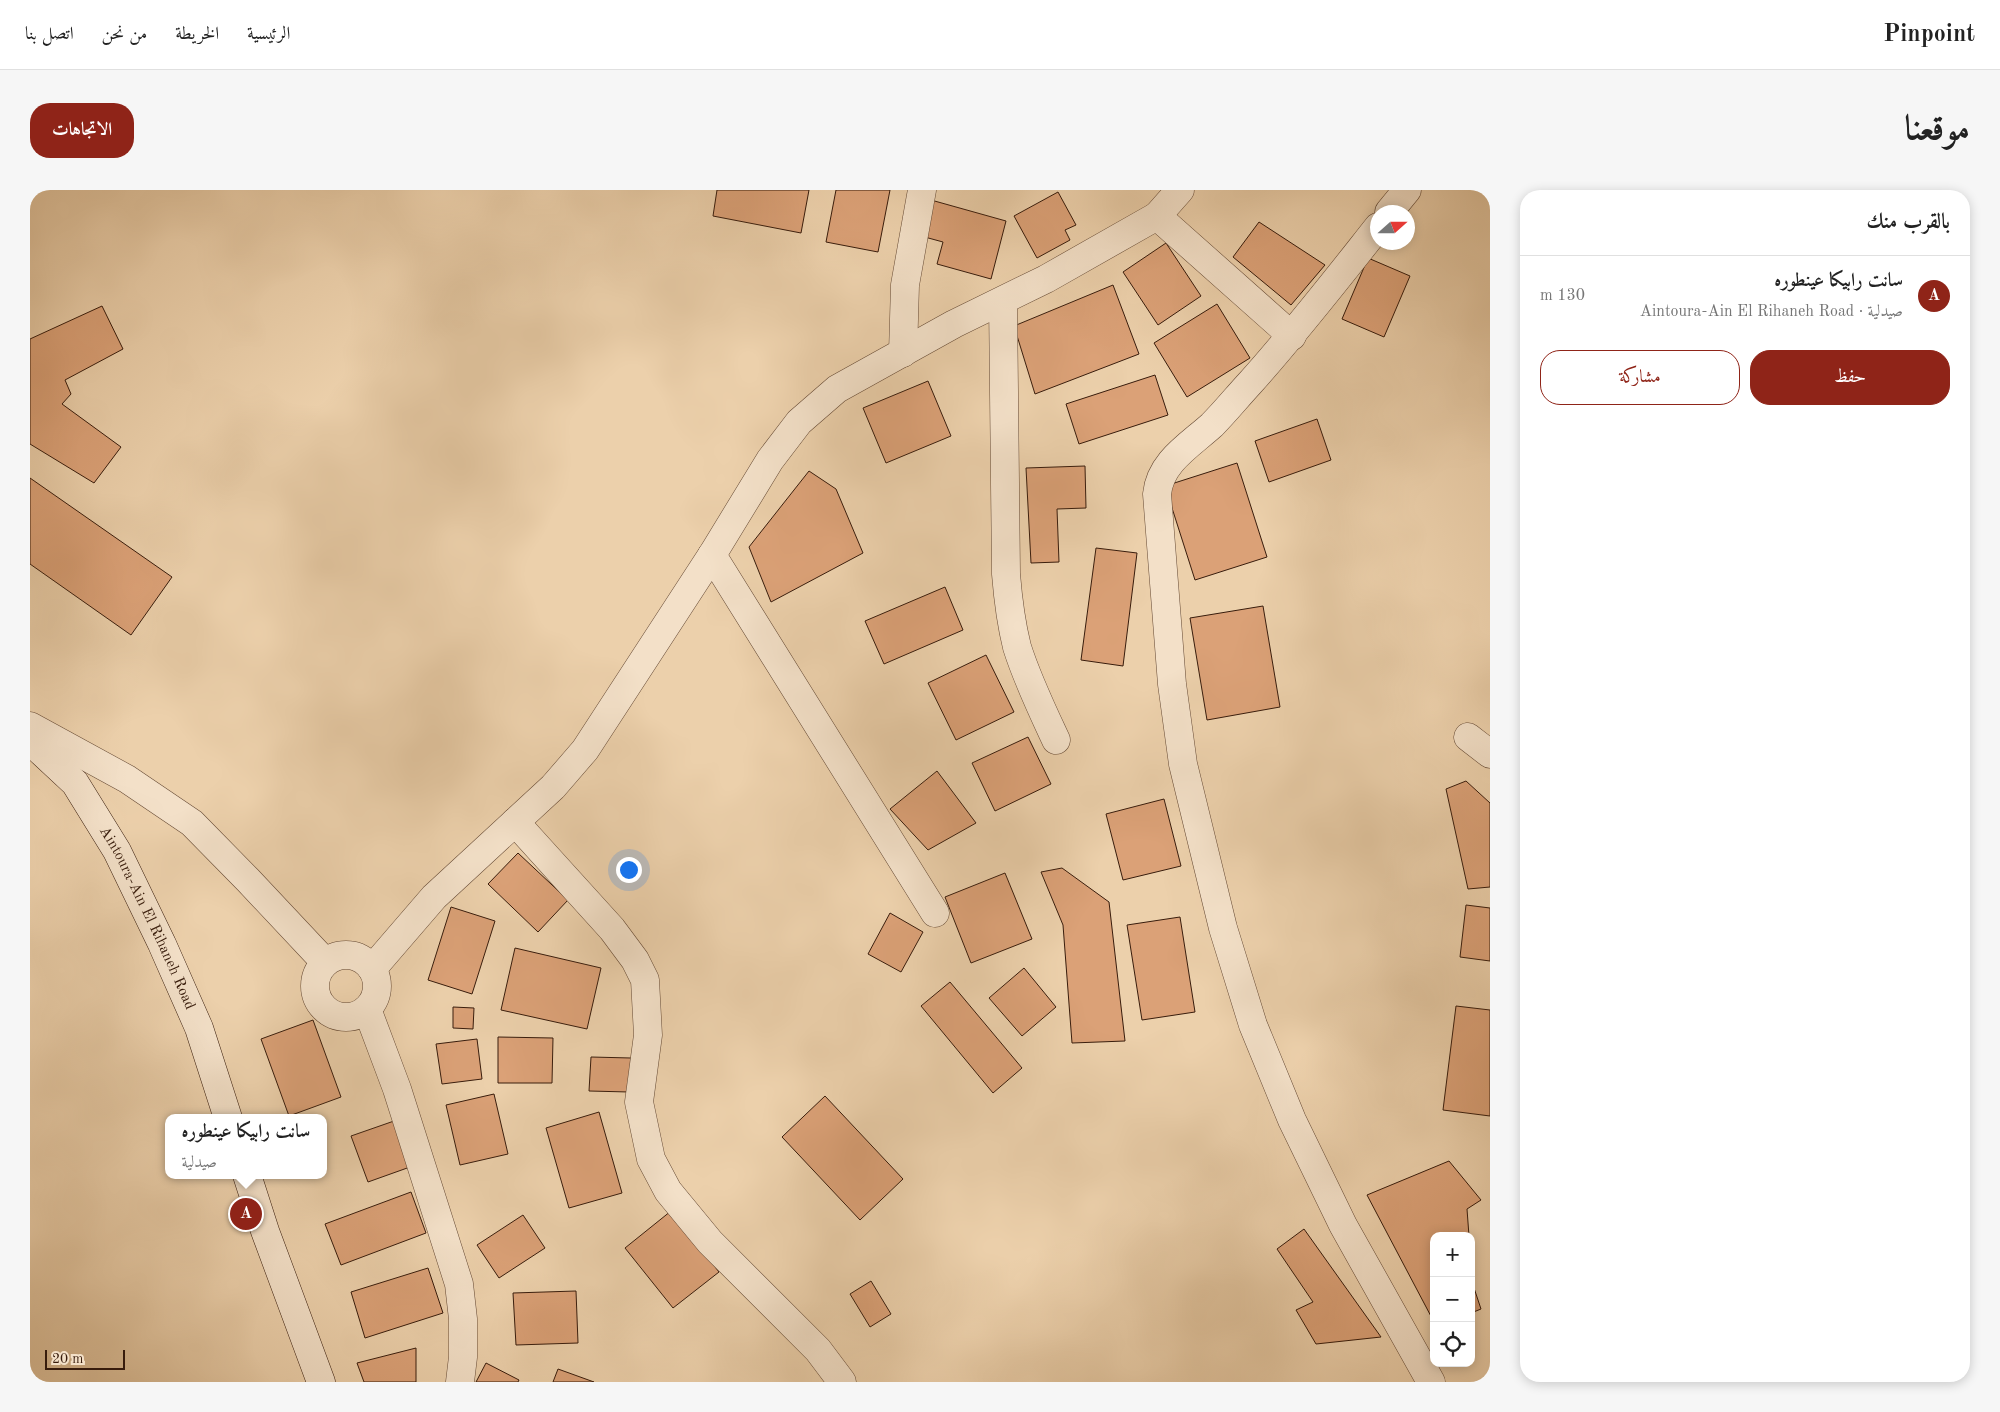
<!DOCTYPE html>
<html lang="ar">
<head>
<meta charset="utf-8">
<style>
	body { margin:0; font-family:"Old Standard TT",Amiri,serif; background:#f6f6f6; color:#222; direction:rtl }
	.controls { position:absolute; right:15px; bottom:15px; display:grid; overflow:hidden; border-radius:10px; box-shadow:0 2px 12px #0003 }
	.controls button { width:45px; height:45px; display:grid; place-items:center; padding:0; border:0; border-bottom:1px solid #e0e0e0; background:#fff; color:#222; font:25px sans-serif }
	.compass { position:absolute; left:1340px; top:15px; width:45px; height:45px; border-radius:50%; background:#fff; box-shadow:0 2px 12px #0003; rotate:69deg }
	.scale { position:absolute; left:15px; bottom:12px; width:80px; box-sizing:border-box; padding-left:5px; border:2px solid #381c0c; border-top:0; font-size:14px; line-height:18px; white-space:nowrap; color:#381c0c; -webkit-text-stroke:4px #f3e0c8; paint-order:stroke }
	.you { position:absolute; left:598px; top:679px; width:18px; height:18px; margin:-12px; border:4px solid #fff; border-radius:50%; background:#1a73e8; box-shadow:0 0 0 8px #1a73e833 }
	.badge { display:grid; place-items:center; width:32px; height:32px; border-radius:50%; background:#8f2418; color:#fff; font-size:16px; font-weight:700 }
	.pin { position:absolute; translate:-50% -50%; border:2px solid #fff; box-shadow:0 1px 5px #0006 }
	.popup { position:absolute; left:135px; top:924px; width:162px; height:65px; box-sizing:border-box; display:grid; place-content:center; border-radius:10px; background:#fff; filter:drop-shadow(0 1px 4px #0005); font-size:16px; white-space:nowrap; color:#767676 }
	.popup b { font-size:19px; color:#222 }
	.popup::after { content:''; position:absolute; left:50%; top:100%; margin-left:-10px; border:10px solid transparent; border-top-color:#fff }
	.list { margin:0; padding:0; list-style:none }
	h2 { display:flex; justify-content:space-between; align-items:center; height:65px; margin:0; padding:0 20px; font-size:21px }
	h2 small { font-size:16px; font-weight:400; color:#767676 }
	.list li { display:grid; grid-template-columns:32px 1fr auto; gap:15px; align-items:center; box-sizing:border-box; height:80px; padding:0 20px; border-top:1px solid #e0e0e0 }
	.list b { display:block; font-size:19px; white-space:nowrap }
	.list p { margin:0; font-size:16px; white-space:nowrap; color:#767676 }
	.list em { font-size:16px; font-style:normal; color:#767676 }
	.actions { display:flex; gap:10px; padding:15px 20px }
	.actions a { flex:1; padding:11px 0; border:1px solid #8f2418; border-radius:20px; text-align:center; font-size:18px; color:#8f2418 }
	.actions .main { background:#8f2418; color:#fff }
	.icon { flex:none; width:28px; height:28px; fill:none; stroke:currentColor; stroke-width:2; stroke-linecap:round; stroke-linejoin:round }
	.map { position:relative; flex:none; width:1460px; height:1192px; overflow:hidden; direction:ltr; border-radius:20px }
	header { display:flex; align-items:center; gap:30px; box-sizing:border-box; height:70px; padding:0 25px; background:#fff; border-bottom:1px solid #e0e0e0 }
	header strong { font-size:24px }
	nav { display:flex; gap:28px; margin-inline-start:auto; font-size:18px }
	.intro { display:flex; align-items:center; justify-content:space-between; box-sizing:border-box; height:120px; padding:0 30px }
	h1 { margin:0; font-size:35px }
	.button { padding:12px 22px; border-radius:20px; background:#8f2418; color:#fff; font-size:18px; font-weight:700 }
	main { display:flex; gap:30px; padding:0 30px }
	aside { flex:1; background:#fff; border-radius:20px; box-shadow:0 2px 12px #0003 }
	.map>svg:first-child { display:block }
	.building { fill:#dba177; stroke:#381c0c }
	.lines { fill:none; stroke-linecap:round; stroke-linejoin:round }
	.minor-casing { stroke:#654934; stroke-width:29 }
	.secondary-casing { stroke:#381c0c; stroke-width:29 }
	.minor { stroke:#f3e0c8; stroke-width:28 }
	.secondary { stroke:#f3e0c8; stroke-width:28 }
	.labels { text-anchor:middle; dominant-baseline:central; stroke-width:4; stroke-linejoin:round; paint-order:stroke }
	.street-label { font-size:15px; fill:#381c0c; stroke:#f3e0c8 }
</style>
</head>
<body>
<header>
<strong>Pinpoint</strong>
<nav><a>الرئيسية</a><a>الخريطة</a><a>من نحن</a><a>اتصل بنا</a></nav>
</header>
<div class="intro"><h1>موقعنا</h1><a class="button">الاتجاهات</a></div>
<main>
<aside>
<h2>بالقرب منك<small></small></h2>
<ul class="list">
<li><span class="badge">A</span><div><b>سانت رابيكا عينطوره</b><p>صيدلية · Aintoura-Ain El Rihaneh Road</p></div><em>130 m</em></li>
</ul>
<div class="actions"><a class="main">حفظ</a><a>مشاركة</a></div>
</aside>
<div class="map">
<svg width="1460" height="1192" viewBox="0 0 1460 1192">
	<rect width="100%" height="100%" fill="#ecd0ab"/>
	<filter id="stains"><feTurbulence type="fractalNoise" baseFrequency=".004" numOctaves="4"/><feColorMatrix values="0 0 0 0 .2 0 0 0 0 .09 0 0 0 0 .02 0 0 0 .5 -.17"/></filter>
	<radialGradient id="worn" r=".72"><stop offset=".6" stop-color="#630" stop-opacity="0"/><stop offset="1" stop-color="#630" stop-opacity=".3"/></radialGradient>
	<g class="building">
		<polygon points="687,0 779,0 771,43 683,26"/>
		<polygon points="806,0 860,0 848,62 796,52"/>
		<polygon points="1028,2 1046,35 1035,40 1040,50 1007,68 984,26"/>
		<polygon points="901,10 976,31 961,89 907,74 913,52 891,46"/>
		<polygon points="1229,32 1295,75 1261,115 1203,67"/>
		<polygon points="1136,53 1171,106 1128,135 1093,82"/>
		<polygon points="1338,68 1380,86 1354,147 1312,129"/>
		<polygon points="1083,95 1109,164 1005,204 984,136"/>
		<polygon points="1187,114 1220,168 1157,207 1124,153"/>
		<polygon points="72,116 93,159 35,190 41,204 32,214 91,257 64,293 0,254 0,149"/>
		<polygon points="1125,185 1138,225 1049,254 1036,214"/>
		<polygon points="898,191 921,246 856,273 833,218"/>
		<polygon points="1287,229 1301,270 1239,292 1225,251"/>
		<polygon points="1207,273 1237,367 1165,390 1135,296"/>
		<polygon points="1055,276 1056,318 1027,319 1029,372 1001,373 996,278"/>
		<polygon points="779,281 806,299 833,363 741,412 719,357"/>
		<polygon points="0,288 142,387 101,445 0,374"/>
		<polygon points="1066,358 1107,363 1093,476 1051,470"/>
		<polygon points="915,397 933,440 854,474 835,431"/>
		<polygon points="1233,416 1250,517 1177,530 1160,428"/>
		<polygon points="956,465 984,522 926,550 898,493"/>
		<polygon points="998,547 1021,594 965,621 942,573"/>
		<polygon points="907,581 946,633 898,660 860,619"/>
		<polygon points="1436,591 1460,613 1460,697 1438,699 1416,599"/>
		<polygon points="1134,609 1151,676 1093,690 1076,624"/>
		<polygon points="488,663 538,710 508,742 458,694"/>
		<polygon points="1032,678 1079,712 1095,851 1042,853 1033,735 1011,682"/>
		<polygon points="975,683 1002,749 941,773 915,707"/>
		<polygon points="1436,715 1460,718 1460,771 1430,767"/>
		<polygon points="421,717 465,731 442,804 398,790"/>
		<polygon points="860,723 893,742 871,782 838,764"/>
		<polygon points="1150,727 1165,822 1112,830 1097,735"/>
		<polygon points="485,758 571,778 557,839 471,820"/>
		<polygon points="994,778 1026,817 992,846 959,808"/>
		<polygon points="920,792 992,878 963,903 891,816"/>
		<polygon points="1426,816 1460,820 1460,926 1413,920"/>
		<polygon points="423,817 444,818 443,839 423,838"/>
		<polygon points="283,830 311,907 259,926 231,849"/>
		<polygon points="468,847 523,848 522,893 468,893"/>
		<polygon points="447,849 452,889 412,894 406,854"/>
		<polygon points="561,867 601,868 599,902 559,901"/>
		<polygon points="464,904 478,964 430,975 416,915"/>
		<polygon points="795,906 873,989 830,1030 752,947"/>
		<polygon points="569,922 592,1003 539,1018 516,938"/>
		<polygon points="364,931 380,977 338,992 321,946"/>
		<polygon points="1419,971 1451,1010 1437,1019 1439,1046 1404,1046 1404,1132 1337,1005"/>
		<polygon points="381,1002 396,1043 311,1075 295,1034"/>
		<polygon points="641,1021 689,1082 643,1118 595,1058"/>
		<polygon points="493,1025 515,1058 469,1088 447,1055"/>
		<polygon points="1274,1039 1351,1147 1286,1154 1266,1120 1283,1112 1247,1059"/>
		<polygon points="398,1078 413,1123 335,1148 321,1102"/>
		<polygon points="1441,1082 1442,1092 1451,1119 1441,1123"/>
		<polygon points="841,1091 861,1124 840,1137 820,1104"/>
		<polygon points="546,1101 548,1153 486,1155 483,1103"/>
		<polygon points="386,1158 386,1192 334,1192 327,1173"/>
		<polygon points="456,1173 489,1190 488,1192 446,1192"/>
		<polygon points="528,1179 564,1192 523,1192"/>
	</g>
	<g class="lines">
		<defs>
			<g id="minor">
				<polyline points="1359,22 1377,0"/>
				<polyline points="1127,26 1150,0"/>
				<path d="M1348,37C1306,90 1265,143 1220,193C1207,207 1195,222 1182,235C1160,255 1130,272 1127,304L1142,494L1153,574L1193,738L1223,835L1262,930L1313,1035L1401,1192"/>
				<path d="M973,111L976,384C978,409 981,433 987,457C997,489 1012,520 1026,550"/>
				<polyline points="873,163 875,95 892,0"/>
				<polyline points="682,365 905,723"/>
				<polyline points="0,536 97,589 162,633 218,690 295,772"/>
				<polyline points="1438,547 1460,564"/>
				<polyline points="485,632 582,739 605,770 615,790 618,845 609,912 621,969 638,1001 680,1052 788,1160 812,1192"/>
				<circle cx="316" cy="796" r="31"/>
				<polyline points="342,779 404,707 523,597 555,560 682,365 740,270 769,232 807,199 924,134 1016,89 1127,26 1262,146"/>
				<polyline points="337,819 367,899 429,1094 433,1129 433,1167 430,1192"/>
			</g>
			<g id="secondary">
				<path id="s1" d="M0,551L45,593L87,661L132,754L169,838L198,928"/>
				<polyline points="217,985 235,1041 291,1192"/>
			</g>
		</defs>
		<use href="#minor" class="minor-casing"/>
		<use href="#secondary" class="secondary-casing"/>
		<use href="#minor" class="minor"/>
		<use href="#secondary" class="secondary"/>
	</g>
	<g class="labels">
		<g class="street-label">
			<text stroke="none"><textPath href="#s1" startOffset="215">Aintoura-Ain El Rihaneh Road</textPath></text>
		</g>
	</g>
	<rect width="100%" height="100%" filter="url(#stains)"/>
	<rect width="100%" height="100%" fill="url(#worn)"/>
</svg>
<div class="controls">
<button>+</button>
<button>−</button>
<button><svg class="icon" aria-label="locate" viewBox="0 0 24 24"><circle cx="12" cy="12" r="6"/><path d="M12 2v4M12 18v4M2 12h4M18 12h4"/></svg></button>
</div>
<svg class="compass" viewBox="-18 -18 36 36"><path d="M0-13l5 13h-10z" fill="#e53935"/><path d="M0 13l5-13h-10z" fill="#767676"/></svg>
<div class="scale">20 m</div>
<div class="you"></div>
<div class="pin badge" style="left:216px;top:1024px">A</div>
<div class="popup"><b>سانت رابيكا عينطوره</b>صيدلية</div>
</div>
</main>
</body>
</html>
